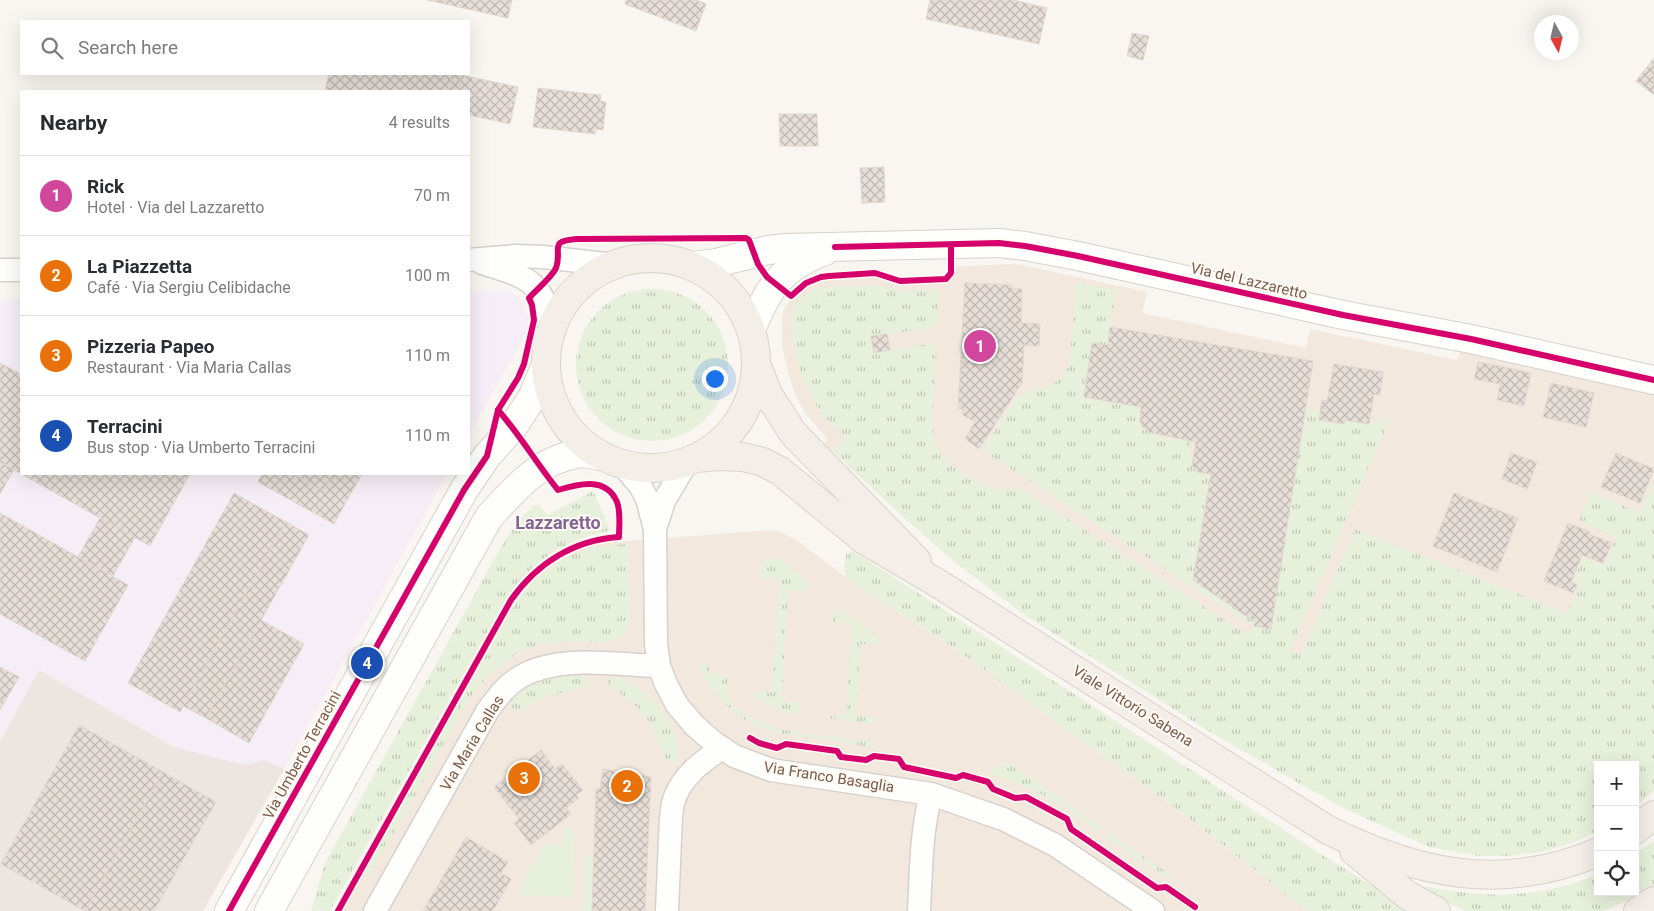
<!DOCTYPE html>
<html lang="en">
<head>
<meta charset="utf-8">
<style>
	body { margin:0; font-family:Roboto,sans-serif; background:#f2f2f3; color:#2b2b33 }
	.controls { position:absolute; right:15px; bottom:15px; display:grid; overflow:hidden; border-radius:0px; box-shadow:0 5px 20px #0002 }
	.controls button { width:45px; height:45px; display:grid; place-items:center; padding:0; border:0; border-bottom:1px solid #e1e1e2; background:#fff; color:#2b2b33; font:25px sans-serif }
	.compass { position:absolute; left:1534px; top:15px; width:45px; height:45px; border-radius:50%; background:#fff; box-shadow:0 5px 20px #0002; rotate:172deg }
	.you { position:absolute; left:714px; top:378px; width:18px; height:18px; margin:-12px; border:4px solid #fff; border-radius:50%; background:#1a73e8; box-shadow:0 0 0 8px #1a73e833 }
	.badge { display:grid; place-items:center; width:32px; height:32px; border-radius:50%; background:#ea580c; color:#fff; font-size:16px; font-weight:700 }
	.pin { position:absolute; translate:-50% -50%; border:2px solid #fff; box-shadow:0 1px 5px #0006 }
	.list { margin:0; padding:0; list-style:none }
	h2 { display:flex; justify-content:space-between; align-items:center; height:65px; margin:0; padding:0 20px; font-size:21px }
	h2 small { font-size:16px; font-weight:400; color:#7c7c81 }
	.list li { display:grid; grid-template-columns:32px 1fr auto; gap:15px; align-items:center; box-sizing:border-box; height:80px; padding:0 20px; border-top:1px solid #e1e1e2 }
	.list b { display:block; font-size:19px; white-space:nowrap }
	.list p { margin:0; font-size:16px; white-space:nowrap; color:#7c7c81 }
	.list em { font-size:16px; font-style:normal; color:#7c7c81 }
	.icon { flex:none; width:28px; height:28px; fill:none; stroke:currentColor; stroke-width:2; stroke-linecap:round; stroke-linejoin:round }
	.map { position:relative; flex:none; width:1654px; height:911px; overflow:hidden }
	.search { position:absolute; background:#fff; box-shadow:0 5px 20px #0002; left:20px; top:20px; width:450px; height:55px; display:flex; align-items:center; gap:12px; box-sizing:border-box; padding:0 18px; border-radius:0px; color:#7c7c81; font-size:19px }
	.panel { position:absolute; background:#fff; box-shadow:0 5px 20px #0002; left:20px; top:90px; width:450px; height:385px; border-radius:0px }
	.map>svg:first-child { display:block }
	.residential { fill:#f2e8de }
	.industrial { fill:#ede5e0 }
	.education { fill:#f6eef6 }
	.grass { fill:url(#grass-tufts) }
	.garden { fill:#e7f0db }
	.building { fill:url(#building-cross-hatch); stroke:#e2d8d2 }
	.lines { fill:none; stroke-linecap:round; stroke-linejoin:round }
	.minor-casing { stroke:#d7d1cb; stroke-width:25 }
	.tertiary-casing { stroke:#d7d1cb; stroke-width:30 }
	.secondary-casing { stroke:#d9d2cb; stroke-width:30 }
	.primary-casing { stroke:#dad1cc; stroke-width:30 }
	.minor { stroke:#fefefd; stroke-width:22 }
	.tertiary { stroke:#fefefd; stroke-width:28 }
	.secondary { stroke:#fefefd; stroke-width:28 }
	.primary { stroke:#f3eee8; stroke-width:28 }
	.cycleway-casing { stroke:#fffaf3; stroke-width:9 }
	.cycleway { stroke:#d6006c; stroke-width:6 }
	.labels { text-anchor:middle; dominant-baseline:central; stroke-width:4; stroke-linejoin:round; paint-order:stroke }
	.street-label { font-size:15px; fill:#7a5c4d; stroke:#fffaf3 }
	.quarter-label { font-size:18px; font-weight:bold; fill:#846695; stroke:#fffaf3 }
</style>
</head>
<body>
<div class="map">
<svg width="1654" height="911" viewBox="0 0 1654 911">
	<defs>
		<pattern id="grass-tufts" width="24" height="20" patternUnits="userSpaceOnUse" patternTransform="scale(1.25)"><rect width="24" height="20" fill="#e7f0db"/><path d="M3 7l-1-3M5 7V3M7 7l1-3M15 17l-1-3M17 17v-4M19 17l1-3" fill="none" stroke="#c0c6b4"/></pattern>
		<pattern id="building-cross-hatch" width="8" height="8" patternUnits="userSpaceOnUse" patternTransform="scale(1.25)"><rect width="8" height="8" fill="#e6ded7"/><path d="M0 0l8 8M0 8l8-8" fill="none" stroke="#bfb7b1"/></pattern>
	</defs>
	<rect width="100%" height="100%" fill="#f9f5f0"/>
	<g class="residential">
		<polygon points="1011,264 1021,265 1147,292 1142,313 1306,348 1310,329 1457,360 1461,351 1654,395 1654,537 1530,776 847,439 832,451 824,444 828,440 806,414 796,397 788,372 782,346 782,317 785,307 798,290 813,279 829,276 875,273 900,281 940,279 949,277 952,267"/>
		<polygon points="769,530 781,532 798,541 862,589 954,648 1185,815 1307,911 342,911 515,603 536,577 548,568 580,549 603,543"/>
	</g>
	<polygon class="industrial" points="39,670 174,747 245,765 264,760 284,769 203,911 0,911 0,741"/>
	<g class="education">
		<polygon points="500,291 512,292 522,301 529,319 526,333 469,435 469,292"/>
		<polygon points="21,301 21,474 447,474 284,769 264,760 245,765 174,747 39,670 0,741 0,302"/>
	</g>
	<g class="grass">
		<path d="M1076,282L1116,290L1108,345L1092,343L1084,397L1141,407C1136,440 1167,437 1191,441L1189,456H1193L1192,466L1198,472L1211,474L1255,622L1254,626L1271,629L1305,409L1321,412L1344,424L1345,420L1375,423L1391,417L1290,650L1301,655L1355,529L1567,613L1580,583L1573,580L1583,558L1604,566L1616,538L1579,521L1591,492L1640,513L1654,482V790L1635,807V765H1598V831L1572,843L1541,852L1506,856H1479L1429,847L1339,806L1210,732L1026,616L952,560L900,514L832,451L847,439L820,412L803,382L790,329L792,314L796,304L803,296L812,290L831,287L881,285L899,292L939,289L938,321L936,325L929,328L871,337L874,353L928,344H932L936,348C938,376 926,427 938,450C943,462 956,468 966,475C983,487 999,492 1020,488L1248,635L1253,626L982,450L1019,394L1024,397L1028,390C1050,388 1064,382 1070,360Z"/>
		<circle cx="652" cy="365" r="76"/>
		<path d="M593,491L610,529L608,531C566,539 531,562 507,597L330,911H311L325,863L506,538L524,515L534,505H539L548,515Z"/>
		<path d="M628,544L630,618C629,626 626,634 619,638C606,647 585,640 569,641C555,642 541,644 527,649C505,658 488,675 473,693L370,875L365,872C402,806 439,739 477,673C492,645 514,598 538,577C565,553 592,545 628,544Z"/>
		<polygon points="853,551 1327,858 1414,911 1307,911 1185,815 954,648 846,578 844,568 846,554"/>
		<path d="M771,558L782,560L806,580L808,583V590H788L782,701L801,703V712L800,714C787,713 760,705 753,694L754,691L772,692L779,579L759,578C759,567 761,561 771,558Z"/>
		<polygon points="842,610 847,612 878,637 880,644 860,644 856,716 876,717 876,721 872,724 829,718 827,716 846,715 852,624 832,622 834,613"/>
		<path d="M700,664H709V673L728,675C728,683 726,691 730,699C736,714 774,728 789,731L873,742L875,743V748C860,746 845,742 830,740C813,737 789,736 773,732C750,726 728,710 714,691C708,683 700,675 698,665Z"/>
		<path d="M562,676H587L588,683L583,688L548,696L519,711L509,706C516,687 544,680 562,676Z"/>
		<path d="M609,677C642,676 688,732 676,763L667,760L665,757C661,748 658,739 654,731C645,710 628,698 610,686L608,683Z"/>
		<polygon points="1009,763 1100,826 1099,830 1096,831 1070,810 1058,803 1034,790 990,774 996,766"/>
		<polygon points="1107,832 1171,875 1171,881 1106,837"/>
		<path d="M1654,841V885L1635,897L1604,911H1466L1438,899L1422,889L1425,886C1487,899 1539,899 1598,874V892H1635V854Z"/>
	</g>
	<g class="garden">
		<polygon points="567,828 575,833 572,897 515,895 544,844 562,844 564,829"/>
		<polygon points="585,857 594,857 592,911 582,911"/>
	</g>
	<g class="building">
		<polygon points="427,0 512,0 508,18"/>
		<polygon points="626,0 696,0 706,4 696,31 625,4"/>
		<polygon points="930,0 1013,0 1047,8 1039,44 926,19"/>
		<polygon points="1132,33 1149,36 1143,60 1127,56"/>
		<polygon points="1654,58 1654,95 1636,81"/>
		<polygon points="329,74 452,74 448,91 325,91"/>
		<polygon points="452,74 462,74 458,91 448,91"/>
		<polygon points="461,75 518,87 510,124 469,115 469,91 458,91"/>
		<circle cx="483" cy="94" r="8"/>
		<polygon points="538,88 601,95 600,101 606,102 603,130 596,129 595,134 533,127"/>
		<circle cx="504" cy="99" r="8"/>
		<polygon points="779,114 817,114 818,146 780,146"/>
		<polygon points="884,167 885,202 862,203 860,168"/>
		<polygon points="965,283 1012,285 1012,289 1022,289 1021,323 1040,324 1039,346 1024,345 1022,383 979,449 965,439 975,422 963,415 963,409 958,409"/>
		<polygon points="1110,327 1313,361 1271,629 1254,626 1255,622 1193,580 1211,474 1197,472 1192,466 1196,442 1149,432 1142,426 1140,421 1141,407 1084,397 1092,343 1108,345"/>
		<polygon points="887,334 890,350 874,353 871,336"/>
		<polygon points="1478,362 1504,367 1500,384 1474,379"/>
		<polygon points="0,363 21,374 21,474 190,474 150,546 0,462"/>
		<polygon points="1334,364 1383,372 1380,395 1374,394 1369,424 1345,420 1344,424 1319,420 1322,400 1327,401"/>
		<polygon points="1504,367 1531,373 1524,406 1497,400"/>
		<polygon points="1551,383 1594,393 1586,427 1543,417"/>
		<polygon points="1511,453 1537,462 1527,489 1502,479"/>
		<polygon points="1616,453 1654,469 1640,503 1601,487"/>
		<polygon points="0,462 14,470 0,494"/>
		<polygon points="262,474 293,474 323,491 333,474 362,474 334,524 258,482"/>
		<polygon points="293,474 333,474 323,491"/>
		<polygon points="234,493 286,522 180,712 128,683"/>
		<polygon points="1454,493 1518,518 1497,572 1433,546"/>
		<polygon points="0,513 128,585 85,661 0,614"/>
		<polygon points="100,518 135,537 113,576 78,557"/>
		<polygon points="286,522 309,535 206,718 183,706"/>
		<polygon points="1568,523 1590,532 1589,534 1612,543 1603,563 1582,555 1571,582 1577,585 1573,593 1544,581"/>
		<polygon points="261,620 304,644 249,743 206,718"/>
		<polygon points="0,667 19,677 0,710"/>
		<polygon points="79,725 163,772 85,911 1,864"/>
		<polygon points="541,750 555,769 562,764 583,790 576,795 579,798 566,808 571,814 531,845 514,823 519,819 494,787"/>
		<polygon points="603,769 651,777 645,911 592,911 596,789 600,789"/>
		<polygon points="163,772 216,802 154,911 85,911"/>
		<polygon points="466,837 508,862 501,873 511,879 493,911 423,911"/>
	</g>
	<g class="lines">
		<defs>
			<g id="minor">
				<polyline points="469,260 516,256 543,257 615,265"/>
				<path d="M482,263C527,277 545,280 551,332"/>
				<polyline points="0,270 21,270"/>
				<polyline points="622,464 641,487 647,499 655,529 656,644 659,666 666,684 677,705 694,725 712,741 734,756 771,770 931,794 1003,819 1055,845 1153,911"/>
				<polyline points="655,529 664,501 687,462"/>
				<path d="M375,911L488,710C497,698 506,685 520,677C560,654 614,665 659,666"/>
				<path d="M667,911C668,887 669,863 670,838C671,825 670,809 675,797C684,774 703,761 722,748"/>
				<path d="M919,911C921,872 921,831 931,794"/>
			</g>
			<g id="tertiary">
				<polyline points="693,266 716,263 768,250 785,248 999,243 1025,246 1078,256 1343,315 1471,339 1654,380"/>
				<path d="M751,330C768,288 781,267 825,251"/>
			</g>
			<g id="secondary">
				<polyline points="229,911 464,490 487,456 513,427 532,398 546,365"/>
				<path d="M269,911L489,517C514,490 538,460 577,454C585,452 595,455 604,457"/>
			</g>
			<g id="primary">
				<circle cx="651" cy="363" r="105"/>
				<polyline points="757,366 768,394 793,433 917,561"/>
				<path d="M696,458L720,456L743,457L763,462L780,471L863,539L939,584L1328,830C1417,874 1502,893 1598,852"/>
				<polyline points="1635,830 1654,815"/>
				<polyline points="1354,851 1407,895 1436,911"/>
				<polyline points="1638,911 1654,901"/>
			</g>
		</defs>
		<use href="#minor" class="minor-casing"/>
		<use href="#tertiary" class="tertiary-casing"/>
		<use href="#secondary" class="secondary-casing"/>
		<use href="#primary" class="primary-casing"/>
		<use href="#minor" class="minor"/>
		<use href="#tertiary" class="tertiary"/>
		<use href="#secondary" class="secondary"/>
		<use href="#primary" class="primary"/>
		<defs>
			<g id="cycleway">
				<polyline points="835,247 999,243 1025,246 1078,256 1343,315 1471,339 1654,380"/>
				<polyline points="750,738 759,743 777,748 786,744 837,751 841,757 866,760 874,756 899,759 904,767 956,778 963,775 988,782 993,789 1015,798 1026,797 1067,819 1071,829 1157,888 1166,887 1195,907"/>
				<path d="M229,911L464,490L487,456L498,410L518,378L524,364L534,320L532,305L529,298C536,290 552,277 556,268C563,249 547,241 577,239L746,238L749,240L758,264L767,277L791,296L806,283L821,277L829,276L875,273L900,281L946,279L951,273V245"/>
				<path d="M338,911L511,600C537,563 574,540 619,537C619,526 621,512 617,502C606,476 578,484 558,490C537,464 520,435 498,410"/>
			</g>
		</defs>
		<use href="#cycleway" class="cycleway-casing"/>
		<use href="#cycleway" class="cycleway"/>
	</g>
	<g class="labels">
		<g class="street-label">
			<text transform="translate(1249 281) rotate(13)">Via del Lazzaretto</text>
			<text transform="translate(1133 706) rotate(32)">Viale Vittorio Sabena</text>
			<text transform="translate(472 743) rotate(-59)">Via Maria Callas</text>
			<text transform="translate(302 755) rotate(-61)">Via Umberto Terracini</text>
			<text transform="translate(829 777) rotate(9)">Via Franco Basaglia</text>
		</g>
		<g class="quarter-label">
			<text x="558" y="522">Lazzaretto</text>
		</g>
	</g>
</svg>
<div class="controls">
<button>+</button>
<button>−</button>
<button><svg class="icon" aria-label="locate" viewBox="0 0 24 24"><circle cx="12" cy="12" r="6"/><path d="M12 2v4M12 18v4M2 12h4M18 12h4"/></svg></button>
</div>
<svg class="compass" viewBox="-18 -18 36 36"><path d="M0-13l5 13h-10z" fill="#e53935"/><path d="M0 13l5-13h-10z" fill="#7c7c81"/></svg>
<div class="you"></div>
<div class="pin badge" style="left:980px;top:346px;background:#d1479c">1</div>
<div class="pin badge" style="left:627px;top:786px;background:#e8710a">2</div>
<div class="pin badge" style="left:524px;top:778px;background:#e8710a">3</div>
<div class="pin badge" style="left:367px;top:663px;background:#1a4fb4">4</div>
<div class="search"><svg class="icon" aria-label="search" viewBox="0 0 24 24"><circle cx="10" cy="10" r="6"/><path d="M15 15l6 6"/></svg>Search here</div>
<section class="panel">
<h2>Nearby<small>4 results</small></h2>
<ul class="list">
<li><span class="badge" style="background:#d1479c">1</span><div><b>Rick</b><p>Hotel · Via del Lazzaretto</p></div><em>70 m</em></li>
<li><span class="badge" style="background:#e8710a">2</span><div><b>La Piazzetta</b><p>Café · Via Sergiu Celibidache</p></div><em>100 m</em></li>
<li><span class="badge" style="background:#e8710a">3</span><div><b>Pizzeria Papeo</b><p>Restaurant · Via Maria Callas</p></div><em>110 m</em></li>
<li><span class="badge" style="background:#1a4fb4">4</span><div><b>Terracini</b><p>Bus stop · Via Umberto Terracini</p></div><em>110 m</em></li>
</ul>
</section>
</div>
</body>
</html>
